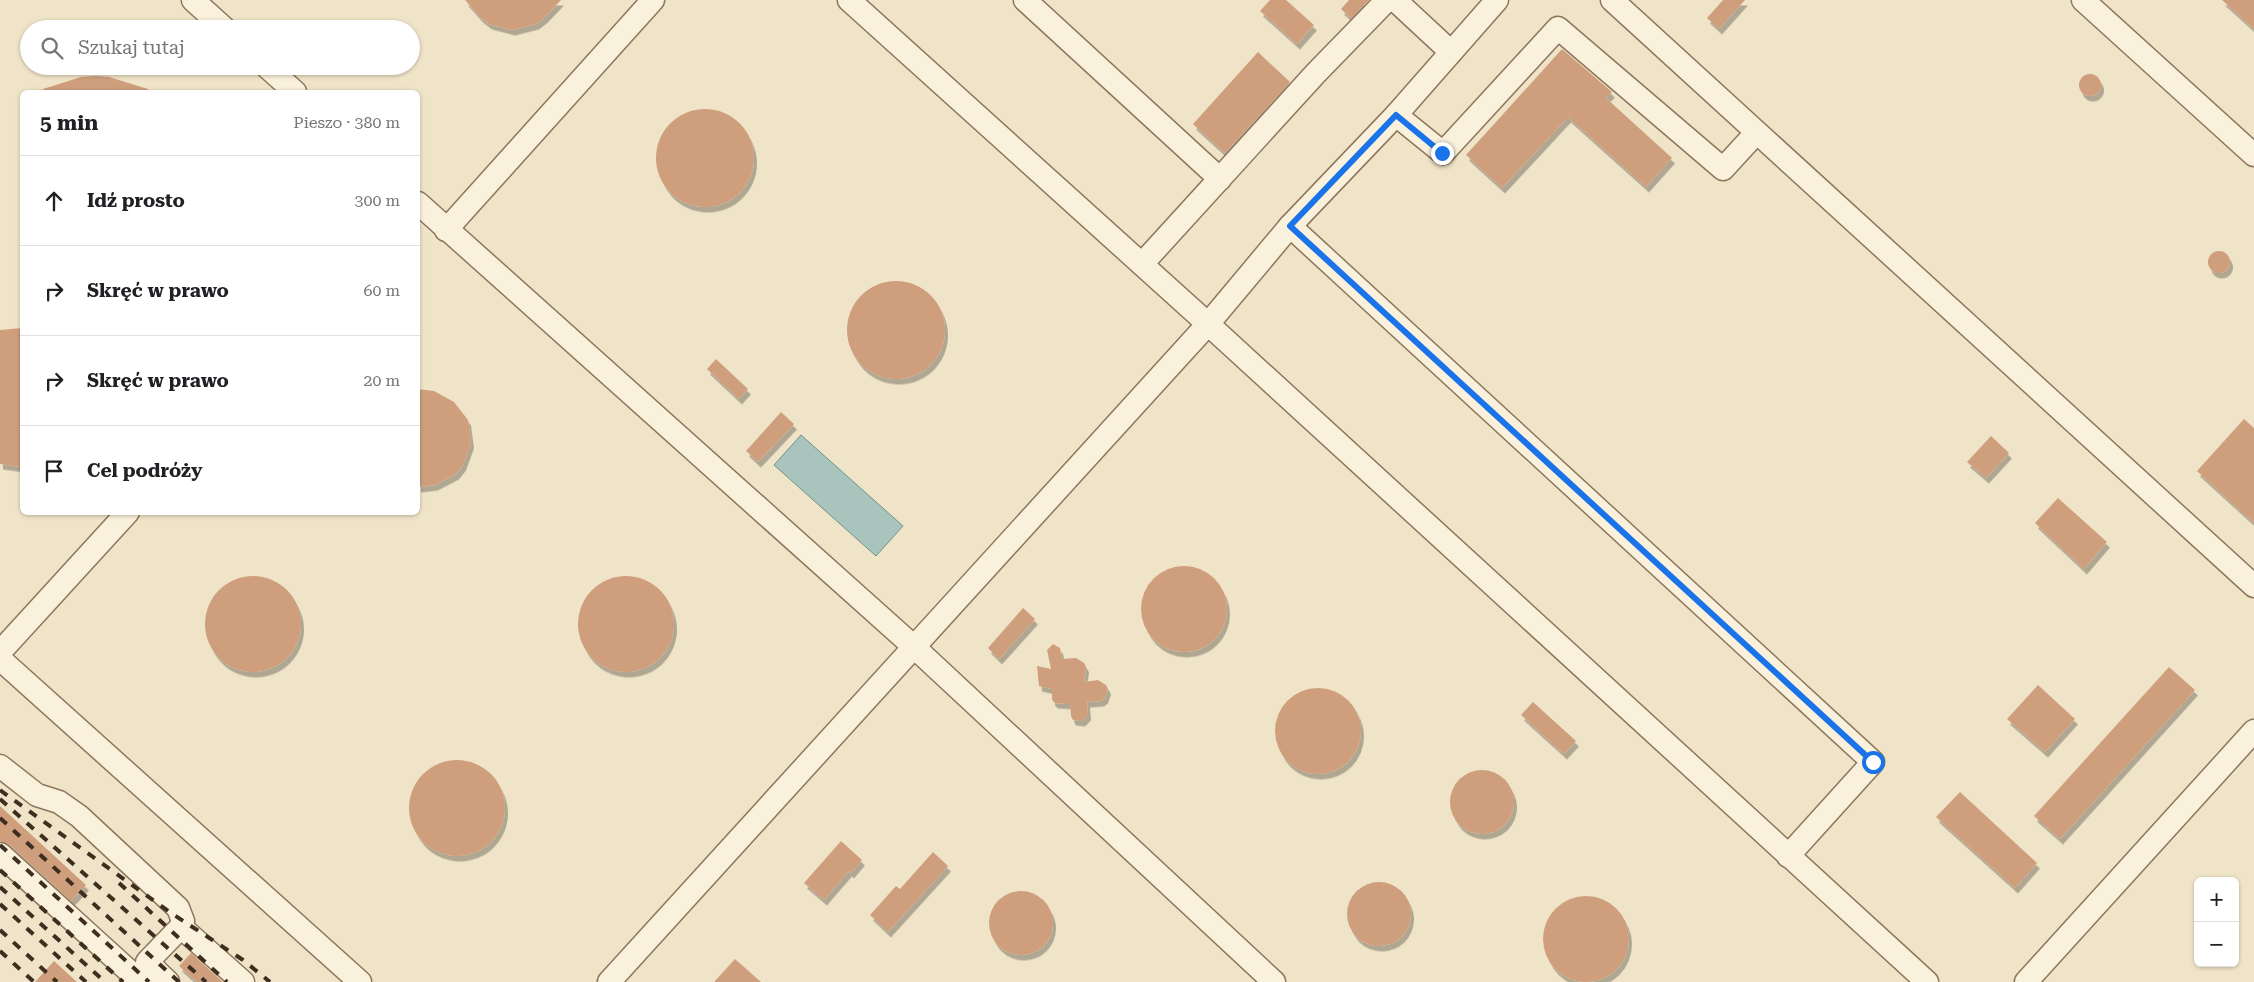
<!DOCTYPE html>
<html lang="pl">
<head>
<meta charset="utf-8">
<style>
	body { margin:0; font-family:"Roboto Serif",serif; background:#f2f2f2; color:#202124 }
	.controls { position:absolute; right:15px; bottom:15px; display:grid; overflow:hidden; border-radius:8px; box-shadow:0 1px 4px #0004 }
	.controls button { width:45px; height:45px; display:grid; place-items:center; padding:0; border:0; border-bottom:1px solid #e0e0e0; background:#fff; color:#202124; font:25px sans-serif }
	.stop { position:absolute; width:15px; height:15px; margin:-11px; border:4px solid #1a73e8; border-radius:50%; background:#fff }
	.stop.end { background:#1a73e8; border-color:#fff; box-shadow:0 1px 5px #0008 }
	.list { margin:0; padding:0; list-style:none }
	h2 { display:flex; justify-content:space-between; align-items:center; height:65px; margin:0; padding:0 20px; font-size:21px }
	h2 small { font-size:16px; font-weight:400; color:#757577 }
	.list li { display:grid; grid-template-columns:32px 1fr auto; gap:15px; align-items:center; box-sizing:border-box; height:90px; padding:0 20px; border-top:1px solid #e0e0e0 }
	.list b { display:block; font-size:19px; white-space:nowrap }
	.list em { font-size:16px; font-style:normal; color:#757577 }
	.icon { flex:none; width:28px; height:28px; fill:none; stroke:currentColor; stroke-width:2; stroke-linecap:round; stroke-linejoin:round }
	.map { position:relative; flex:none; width:2254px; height:982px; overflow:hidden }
	.search { position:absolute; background:#fff; box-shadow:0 1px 4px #0004; left:20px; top:20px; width:400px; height:55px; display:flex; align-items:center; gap:12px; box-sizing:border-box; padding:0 18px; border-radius:28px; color:#757577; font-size:19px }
	.panel { position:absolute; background:#fff; box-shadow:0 1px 4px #0004; left:20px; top:90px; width:400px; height:425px; border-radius:8px }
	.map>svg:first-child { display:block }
	.water { fill:#a9c4bc; stroke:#6f938a }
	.building { fill:#cf9f7d; filter:url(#shadow) }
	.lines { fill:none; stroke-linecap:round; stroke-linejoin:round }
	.minor-casing { stroke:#8d765c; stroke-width:25 }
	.minor { stroke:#faf1dc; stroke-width:22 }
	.rail { stroke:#3d2e20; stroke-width:4; stroke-dasharray:9 9; stroke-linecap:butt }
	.route { stroke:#1a73e8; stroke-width:6 }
</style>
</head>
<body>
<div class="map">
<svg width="2254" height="982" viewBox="0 0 2254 982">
	<defs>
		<filter id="shadow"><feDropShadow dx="3" dy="5.5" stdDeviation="0" flood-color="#0004"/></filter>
	</defs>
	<rect width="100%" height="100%" fill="#f0e4c8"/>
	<polygon class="water" points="801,435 903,526 876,556 774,465"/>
	<g class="building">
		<polygon points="465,0 561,0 545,17 536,24 512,30 489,24 480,17"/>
		<polygon points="1270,0 1286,0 1314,25 1297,44 1260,11"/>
		<polygon points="1349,0 1369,0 1351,18 1341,9"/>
		<polygon points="1723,0 1745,0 1719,29 1707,18"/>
		<polygon points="2222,0 2254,0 2254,29"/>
		<polygon points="1562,49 1612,92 1606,98 1672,158 1646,187 1568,117 1502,188 1466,155"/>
		<polygon points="1258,52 1290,82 1225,153 1193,124"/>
		<circle cx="2090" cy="85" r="11"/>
		<polygon points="95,76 109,77 148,89 147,92 44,92 43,89 81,77"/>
		<circle cx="705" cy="158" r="49"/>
		<circle cx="2219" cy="262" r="11"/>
		<circle cx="896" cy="330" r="49"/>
		<polygon points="22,328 22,467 0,464 0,330"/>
		<polygon points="716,359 748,389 739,399 707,369"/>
		<polygon points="418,389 434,391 454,402 468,420 471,443 463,465 456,474 435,485 418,487"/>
		<polygon points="781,412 794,424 758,462 746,451"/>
		<polygon points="2244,419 2254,428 2254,523 2197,471"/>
		<polygon points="1991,436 2009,453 1986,478 1967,462"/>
		<polygon points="2058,498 2107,542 2084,569 2035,523"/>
		<circle cx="1184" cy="609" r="43"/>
		<circle cx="626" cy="624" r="48"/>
		<circle cx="253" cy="624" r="48"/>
		<polygon points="1023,608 1035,619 999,659 988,648"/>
		<polygon points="1053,644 1060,648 1062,659 1076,658 1084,663 1086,667 1084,682 1098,680 1106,685 1108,689 1105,698 1101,701 1087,702 1088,715 1082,721 1073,720 1071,716 1070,704 1055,703 1052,700 1052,689 1039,686 1037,666 1051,669 1047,650"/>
		<polygon points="2169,667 2195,690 2060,839 2034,816"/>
		<polygon points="2038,685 2075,719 2045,752 2007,719"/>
		<circle cx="1318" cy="731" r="43"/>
		<polygon points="1533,702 1576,741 1564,754 1521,715"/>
		<circle cx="457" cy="808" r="48"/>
		<circle cx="1482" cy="802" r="32"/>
		<polygon points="1960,792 2037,863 2015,888 1936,817"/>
		<polygon points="0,806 86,885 71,901 9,844 0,841"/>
		<polygon points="841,841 862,860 851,873 849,871 824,900 804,883"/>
		<polygon points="933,852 948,866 888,932 870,915 896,886 900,889"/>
		<circle cx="1379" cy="914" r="32"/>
		<circle cx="1021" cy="923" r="32"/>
		<circle cx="1586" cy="939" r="43"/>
		<polygon points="191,953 223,982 197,982 179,966"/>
		<polygon points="735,959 761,982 714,982"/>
		<polygon points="54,961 77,982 35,982"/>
	</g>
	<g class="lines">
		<defs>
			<g id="minor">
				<polyline points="193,0 225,29"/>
				<polyline points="849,0 1208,324 1927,982"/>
				<polyline points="1025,0 1220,179"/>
				<polyline points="1395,0 1451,52"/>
				<polyline points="1612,0 2254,586"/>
				<polyline points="2083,0 2254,155"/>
				<polyline points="266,66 295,92"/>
				<polyline points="1396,115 1443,153 1558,28 1723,169 1756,133"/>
				<polyline points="418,203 913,646 1274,982"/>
				<polyline points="1290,226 1873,762 1788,856"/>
				<polyline points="446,230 653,0"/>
				<polyline points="1142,264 1316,73 1387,0"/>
				<polyline points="0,652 128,512"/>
				<polyline points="0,659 360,982"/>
				<polyline points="0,766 37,795 59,802 79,816 178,908 183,921 181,927"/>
				<polyline points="0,854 141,982"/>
				<polyline points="168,982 147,962 181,927 243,982"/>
				<polyline points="609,982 1208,324 1290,226 1396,115 1497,0"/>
				<polyline points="2026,982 2254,731"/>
			</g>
		</defs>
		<use href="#minor" class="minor-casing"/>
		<use href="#minor" class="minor"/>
		<g class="rail">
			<polyline points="0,790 171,913 243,960 270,982"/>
			<polyline points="0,799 206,982"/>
			<polyline points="0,818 179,982"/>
			<polyline points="0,845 149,982"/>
			<polyline points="0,870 123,982"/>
			<polyline points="119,883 227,982"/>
			<polyline points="0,887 105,982"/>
			<polyline points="0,904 86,982"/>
			<polyline points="0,930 57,982"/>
			<polyline points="0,951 34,982"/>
		</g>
	</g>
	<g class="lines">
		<polyline class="route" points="1442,153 1396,115 1290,226 1873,762"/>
	</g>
</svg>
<div class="controls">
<button>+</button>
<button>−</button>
</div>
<div class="stop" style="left:1873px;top:762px"></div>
<div class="stop end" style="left:1442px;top:153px"></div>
<div class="search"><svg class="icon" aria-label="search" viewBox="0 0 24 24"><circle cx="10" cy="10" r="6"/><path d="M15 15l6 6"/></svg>Szukaj tutaj</div>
<section class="panel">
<h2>5 min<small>Pieszo · 380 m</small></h2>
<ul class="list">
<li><svg class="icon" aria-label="ahead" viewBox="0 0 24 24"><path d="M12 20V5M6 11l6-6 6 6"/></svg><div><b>Idź prosto</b></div><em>300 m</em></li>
<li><svg class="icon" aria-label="right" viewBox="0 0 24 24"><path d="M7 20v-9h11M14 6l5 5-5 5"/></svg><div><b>Skręć w prawo</b></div><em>60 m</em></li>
<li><svg class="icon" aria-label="right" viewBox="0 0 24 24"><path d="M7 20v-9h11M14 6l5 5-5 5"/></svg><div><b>Skręć w prawo</b></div><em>20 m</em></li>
<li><svg class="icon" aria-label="arrive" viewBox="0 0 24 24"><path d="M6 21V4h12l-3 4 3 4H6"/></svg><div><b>Cel podróży</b></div></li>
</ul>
</section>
</div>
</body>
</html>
